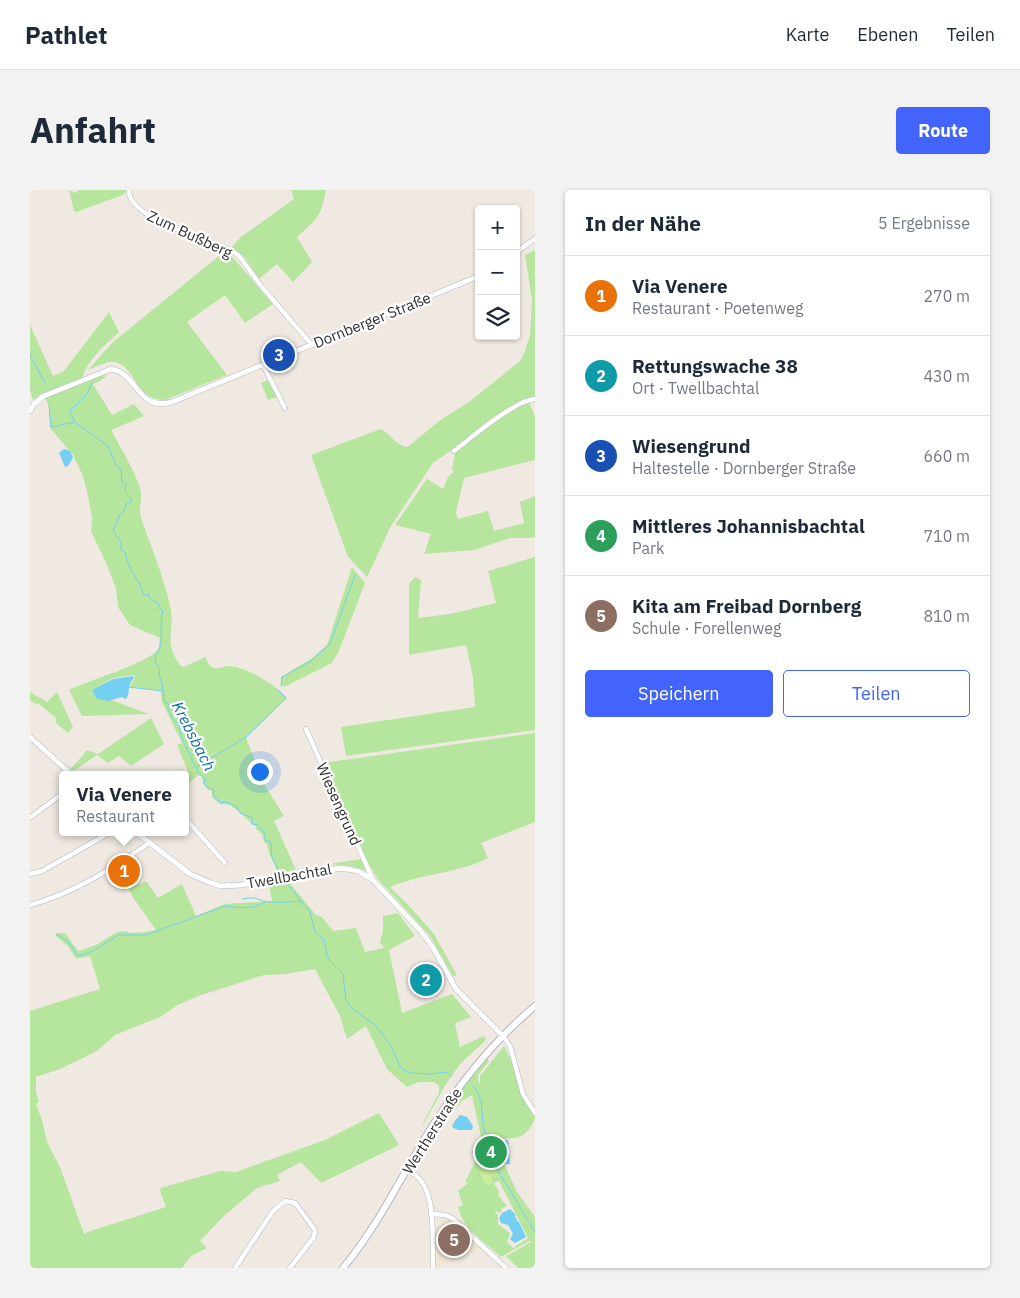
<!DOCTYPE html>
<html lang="de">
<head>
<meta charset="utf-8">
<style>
	body { margin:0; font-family:"IBM Plex Sans",sans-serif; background:#f2f2f3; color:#1f2937 }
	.controls { position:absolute; right:15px; top:15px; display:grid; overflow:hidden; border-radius:5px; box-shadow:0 1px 4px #0004 }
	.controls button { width:45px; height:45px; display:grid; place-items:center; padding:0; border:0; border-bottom:1px solid #e0e1e3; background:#fff; color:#1f2937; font:25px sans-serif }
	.you { position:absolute; left:229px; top:581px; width:18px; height:18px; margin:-12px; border:4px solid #fff; border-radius:50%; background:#1a73e8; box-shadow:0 0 0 8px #1a73e833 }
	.badge { display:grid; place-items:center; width:32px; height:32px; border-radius:50%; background:#4264fb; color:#fff; font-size:16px; font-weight:700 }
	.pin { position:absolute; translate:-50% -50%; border:2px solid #fff; box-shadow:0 1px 5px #0006 }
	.popup { position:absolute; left:29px; top:581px; width:130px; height:65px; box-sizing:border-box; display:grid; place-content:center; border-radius:5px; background:#fff; filter:drop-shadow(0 1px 4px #0005); font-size:16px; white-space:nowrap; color:#747a83 }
	.popup b { font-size:19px; color:#1f2937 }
	.popup::after { content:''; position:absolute; left:50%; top:100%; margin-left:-10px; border:10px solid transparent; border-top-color:#fff }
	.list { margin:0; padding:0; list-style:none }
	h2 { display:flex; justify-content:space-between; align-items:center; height:65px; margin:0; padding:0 20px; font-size:21px }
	h2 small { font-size:16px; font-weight:400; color:#747a83 }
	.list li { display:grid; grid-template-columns:32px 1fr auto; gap:15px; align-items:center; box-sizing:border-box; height:80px; padding:0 20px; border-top:1px solid #e0e1e3 }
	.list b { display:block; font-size:19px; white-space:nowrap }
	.list p { margin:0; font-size:16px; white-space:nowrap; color:#747a83 }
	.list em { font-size:16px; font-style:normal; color:#747a83 }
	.actions { display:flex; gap:10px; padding:15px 20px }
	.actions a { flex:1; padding:11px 0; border:1px solid #4264fb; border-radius:5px; text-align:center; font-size:18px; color:#4264fb }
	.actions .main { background:#4264fb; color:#fff }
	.icon { flex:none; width:28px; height:28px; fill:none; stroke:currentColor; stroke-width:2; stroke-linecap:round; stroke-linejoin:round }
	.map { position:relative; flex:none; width:505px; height:1078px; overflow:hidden; border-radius:5px }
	header { display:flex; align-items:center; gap:30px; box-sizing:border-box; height:70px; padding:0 25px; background:#fff; border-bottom:1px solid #e0e1e3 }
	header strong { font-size:24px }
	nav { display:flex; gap:28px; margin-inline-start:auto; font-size:18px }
	.intro { display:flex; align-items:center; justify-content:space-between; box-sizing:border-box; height:120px; padding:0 30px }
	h1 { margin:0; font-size:35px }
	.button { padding:12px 22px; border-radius:5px; background:#4264fb; color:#fff; font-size:18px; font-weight:700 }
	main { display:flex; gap:30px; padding:0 30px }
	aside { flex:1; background:#fff; border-radius:5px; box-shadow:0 1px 4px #0004 }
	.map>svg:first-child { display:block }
	.education { fill:#f0e6d1 }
	.green { fill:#b6e59e; fill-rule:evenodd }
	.pitch { fill:#c9ec9a }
	.water { fill:#75cff0 }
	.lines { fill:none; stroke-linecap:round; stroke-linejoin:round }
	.stream { stroke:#75cff0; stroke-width:1 }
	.minor-casing { stroke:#b4b7c1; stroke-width:5.5 }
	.tertiary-casing { stroke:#b4b7c1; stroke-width:6 }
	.secondary-casing { stroke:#b4b7c1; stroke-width:8 }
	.minor { stroke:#fff; stroke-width:4.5 }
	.tertiary { stroke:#fff; stroke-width:5 }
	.secondary { stroke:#fff; stroke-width:6 }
	.labels { text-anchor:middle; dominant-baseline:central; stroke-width:4.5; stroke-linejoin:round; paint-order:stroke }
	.street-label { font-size:15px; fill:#2e2e2e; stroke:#fff }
	.water-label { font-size:16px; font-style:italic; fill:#0d6fa3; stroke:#fff }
</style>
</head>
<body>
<header>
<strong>Pathlet</strong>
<nav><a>Karte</a><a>Ebenen</a><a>Teilen</a></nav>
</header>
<div class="intro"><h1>Anfahrt</h1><a class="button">Route</a></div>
<main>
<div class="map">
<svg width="505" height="1078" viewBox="0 0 505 1078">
	<rect width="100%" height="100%" fill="#efe9e1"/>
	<polygon class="education" points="416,1029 421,1031 450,1058 407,1077 405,1042"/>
	<g class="green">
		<polygon points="39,0 45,3 49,0 97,0 93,5 46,22 44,21"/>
		<path d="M261,0H296C291,27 287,29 267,47L282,72L263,92L247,74L229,89L214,67L202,57L211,47L264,9Z"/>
		<path d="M505,60V206L490,213L403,273L361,336L337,387L318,367L281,265L351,239C362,245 363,253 376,257L379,256L409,231L439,212L489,172L493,166L500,146L502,110L495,65Z"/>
		<path d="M194,62H198L243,114L215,133L195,105L157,132L197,185L135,210C105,212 104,169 80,172C72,173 64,178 58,180L83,152Z"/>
		<path d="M79,122L89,142C75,155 58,169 52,188L11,204L3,210L0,200V135L23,186L34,181Z"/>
		<path d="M74,183L76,186L70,191L63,194L82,225L104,214L114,226L81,240C91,259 103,277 110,298C113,308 108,318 111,328C121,357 134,387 140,416C146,442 132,449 150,475L154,477L175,467C177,471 180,478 185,478C190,479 195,476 200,476C218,478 246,495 257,508L216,548L234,594L254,626L244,631L266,680L248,683L239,663L237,654L234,652L232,644L226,639V636L222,634C220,631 203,616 199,615C196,614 193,614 190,614L182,607V601C175,600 173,593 172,587L168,585L157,595L156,592L159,584L147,555L152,553L132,512L131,501L99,497L105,488L104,485L83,488L62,500L67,509L84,511L119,524L52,526L39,500C57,491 119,473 128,459C130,456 129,452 130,448L100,435L88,417L86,399L77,375L61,341L62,328L58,306L53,286L43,265L20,238L19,216L15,208Z"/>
		<polygon points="238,190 247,207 238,210 231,193"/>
		<polygon points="499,212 505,226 505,270 434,288 426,323 428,329 458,321 464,341 494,333 490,312 505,306 505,347 499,348 481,348 444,360 394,364 401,344 365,335 397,289 413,299 418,287 424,281 422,279 425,262 478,223"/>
		<polygon points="505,367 505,540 316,566 311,537 445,517 443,488 436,455 379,465 379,394 385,387 391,390 388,428 420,424 466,413 458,381"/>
		<polygon points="322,377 335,393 308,463 302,473 254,497 251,494 251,487 281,469 297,455"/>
		<path d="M0,502L17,512L27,502L43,537L38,543L25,532L27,529C21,523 14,518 8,513L6,514L0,510Z"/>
		<polygon points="121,528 134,554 101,576 89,566 78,573 67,565 43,581 41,579 57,560 68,564"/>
		<path d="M505,543V632L451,653L458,668C427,684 392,683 360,697L382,719L404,744L427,785L423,786L400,746L348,689L336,670L293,573Z"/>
		<polygon points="332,669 337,679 336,681 321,676 299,674"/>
		<polygon points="89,678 102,697 116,691 128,708 152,694 166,726 195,714 242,711 239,694 258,691 286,725 291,726 303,741 326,738 335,762 354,758 350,752 353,741 353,726 368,723 385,746 359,760 372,823 422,804 441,827 425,833 430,857 454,846 456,850 430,874 416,894 393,935 393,933 409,903 409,896 404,892 388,892 377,897 357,879 336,836 317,849 310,826 285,779 256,784 234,785 168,806 148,815 130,827 85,845 67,861 30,879 6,887 6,902 9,912 6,914 12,930 17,952 30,977 54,1044 60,1041 136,1017 130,1001 131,998 190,981 206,982 295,950 349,923 369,955 291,993 271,972 247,985 250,991 227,998 194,1026 170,1051 177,1058 161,1066 152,1078 0,1078 0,821 70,799 60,766 46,769 38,756 26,746 26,743 35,743 48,761 66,755 87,742 97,741 99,743 116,742 126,740 104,709 87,679"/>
		<path d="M474,856L479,866L481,867L491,904L505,926C505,932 503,933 500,938C490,952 478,947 463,950L487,1002L505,1027V1078H488L476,1066L501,1052V1050L471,1067C456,1053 432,1038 428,1017L433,1015L428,1001L437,994L446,983L437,993L435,992L453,956L442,905L432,911L409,938L407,937L432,898L457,869L459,871L448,885L449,894H450V886ZM469,991L498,1048L483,1058L477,1052L480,1043L468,1034V1025L465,1023L466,1021L469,1023L472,1021L471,1019L477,1016L468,1005L469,1002L464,993Z"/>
	</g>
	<polygon class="pitch" points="462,974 467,984 461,987 463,993 456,996 450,983 456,979 456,977"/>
	<g class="water">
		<polygon points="34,259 40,261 43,268 38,276 35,277 29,263"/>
		<path d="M103,486L104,488C96,495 101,503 96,509L91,507L79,511L67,509L62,500L83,489Z"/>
		<polygon points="430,925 437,927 443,936 442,940 428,940 422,937 424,932"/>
		<path d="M478,950L480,974H472C472,969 465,962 464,952Z"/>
		<polygon points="480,1019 486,1025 485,1026 488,1032 489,1032 496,1047 485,1053 480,1049 483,1044 478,1035 471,1033 469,1028 472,1023"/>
	</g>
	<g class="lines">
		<g class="stream">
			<polyline points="0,165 15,193"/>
			<path d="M19,214L21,237L45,232L78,256L86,275L91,279L92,292L96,294L95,302L101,308V311L96,314L94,321L90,324L83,341L91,352V360L95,362C97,374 103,383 109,393C111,397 112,402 114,405L118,404L120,409L128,413L130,419L133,421C129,433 133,445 130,457C129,461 126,464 125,468C125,473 127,476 130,479L129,485L132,493L134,511L138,514V519L142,528L148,533L152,548L169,584L175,588L174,594L180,599H184L183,605L191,613L194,612L199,613L207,617L210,623L223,628L222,634L228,635L235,644V650L241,653L242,667L252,687"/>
			<polyline points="44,231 40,221 58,203 62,192"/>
			<polyline points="251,496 252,487 281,471 300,454 325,385"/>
			<polyline points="98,497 132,501"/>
			<polyline points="167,577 216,547 256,508 248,500"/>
			<polyline points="254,690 271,711"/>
			<path d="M213,709C227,705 229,712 241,712C251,713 261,712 271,711L280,722L285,742L294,750L297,765L300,771L313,784L316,811L323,819L346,836L361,856L370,876L374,880L380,883L400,884L416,882L422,886"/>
			<path d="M26,745C37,748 42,756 47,765H53L65,760L88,745H116L195,716L215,718L218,717H224L235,712"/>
			<polyline points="442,896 445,898 451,910 453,935 460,960 460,967 505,1042"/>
		</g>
		<defs>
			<g id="minor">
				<path d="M99,0C97,27 174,49 195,58L207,64L212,70L231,96L282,155"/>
				<polyline points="233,175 255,218"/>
				<path d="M424,261C441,248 485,210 505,209"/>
				<polyline points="276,539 343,690"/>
				<polyline points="1,627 33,603"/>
				<polyline points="155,628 195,673"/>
				<polyline points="0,684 12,681 81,642"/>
				<path d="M0,715C44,703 82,679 119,653"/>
				<polyline points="473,846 480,856 493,904 505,923"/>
				<path d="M377,980C383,983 388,986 392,992C406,1012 402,1054 403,1078"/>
				<polyline points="401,1024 415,1025 422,1028 476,1078"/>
				<polyline points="205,1078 243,1021 255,1011 265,1013 285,1040 284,1047 260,1078"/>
			</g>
			<g id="tertiary">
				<polyline points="486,62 505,49"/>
				<path d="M0,221L4,214L14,206L81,179C108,183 107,222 142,212L449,86"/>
				<polyline points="0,547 42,585"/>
				<polyline points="106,642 160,684 181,693 191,696 211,695 311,678 328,681 343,690 390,740 404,759 426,799 473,846"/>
			</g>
			<path id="secondary" d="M313,1078C345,1040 367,995 392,953C423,901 459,855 505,816"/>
		</defs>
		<use href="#minor" class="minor-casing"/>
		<use href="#tertiary" class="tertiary-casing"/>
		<use href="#secondary" class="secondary-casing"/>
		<use href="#minor" class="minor"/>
		<use href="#tertiary" class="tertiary"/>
		<use href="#secondary" class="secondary"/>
	</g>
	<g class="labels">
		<g class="street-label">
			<text transform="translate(160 44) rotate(25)">Zum Bußberg</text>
			<text transform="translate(342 130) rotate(-22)">Dornberger Straße</text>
			<text transform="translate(309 614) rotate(66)">Wiesengrund</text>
			<text transform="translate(259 686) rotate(-10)">Twellbachtal</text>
			<text transform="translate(402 941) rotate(-58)">Wertherstraße</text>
		</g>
		<g class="water-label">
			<text transform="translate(164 546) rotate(63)">Krebsbach</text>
		</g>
	</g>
</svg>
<div class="controls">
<button>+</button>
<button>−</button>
<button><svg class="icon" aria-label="layers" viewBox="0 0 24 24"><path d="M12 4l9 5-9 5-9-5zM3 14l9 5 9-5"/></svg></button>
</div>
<div class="you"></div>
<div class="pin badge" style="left:94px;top:681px;background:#e8710a">1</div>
<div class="popup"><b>Via Venere</b>Restaurant</div>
<div class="pin badge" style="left:396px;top:790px;background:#0f9aa8">2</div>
<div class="pin badge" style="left:249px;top:165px;background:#1a4fb4">3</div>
<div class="pin badge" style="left:461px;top:962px;background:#2e9e5b">4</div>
<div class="pin badge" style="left:424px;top:1050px;background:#8d6e63">5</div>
</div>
<aside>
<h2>In der Nähe<small>5 Ergebnisse</small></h2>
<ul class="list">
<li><span class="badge" style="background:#e8710a">1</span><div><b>Via Venere</b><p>Restaurant · Poetenweg</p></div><em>270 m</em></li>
<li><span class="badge" style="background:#0f9aa8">2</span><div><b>Rettungswache 38</b><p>Ort · Twellbachtal</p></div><em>430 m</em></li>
<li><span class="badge" style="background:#1a4fb4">3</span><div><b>Wiesengrund</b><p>Haltestelle · Dornberger Straße</p></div><em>660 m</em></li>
<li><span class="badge" style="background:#2e9e5b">4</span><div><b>Mittleres Johannisbachtal</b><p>Park</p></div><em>710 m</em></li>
<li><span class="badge" style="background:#8d6e63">5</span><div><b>Kita am Freibad Dornberg</b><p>Schule · Forellenweg</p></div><em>810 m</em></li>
</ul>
<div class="actions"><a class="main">Speichern</a><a>Teilen</a></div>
</aside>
</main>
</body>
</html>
